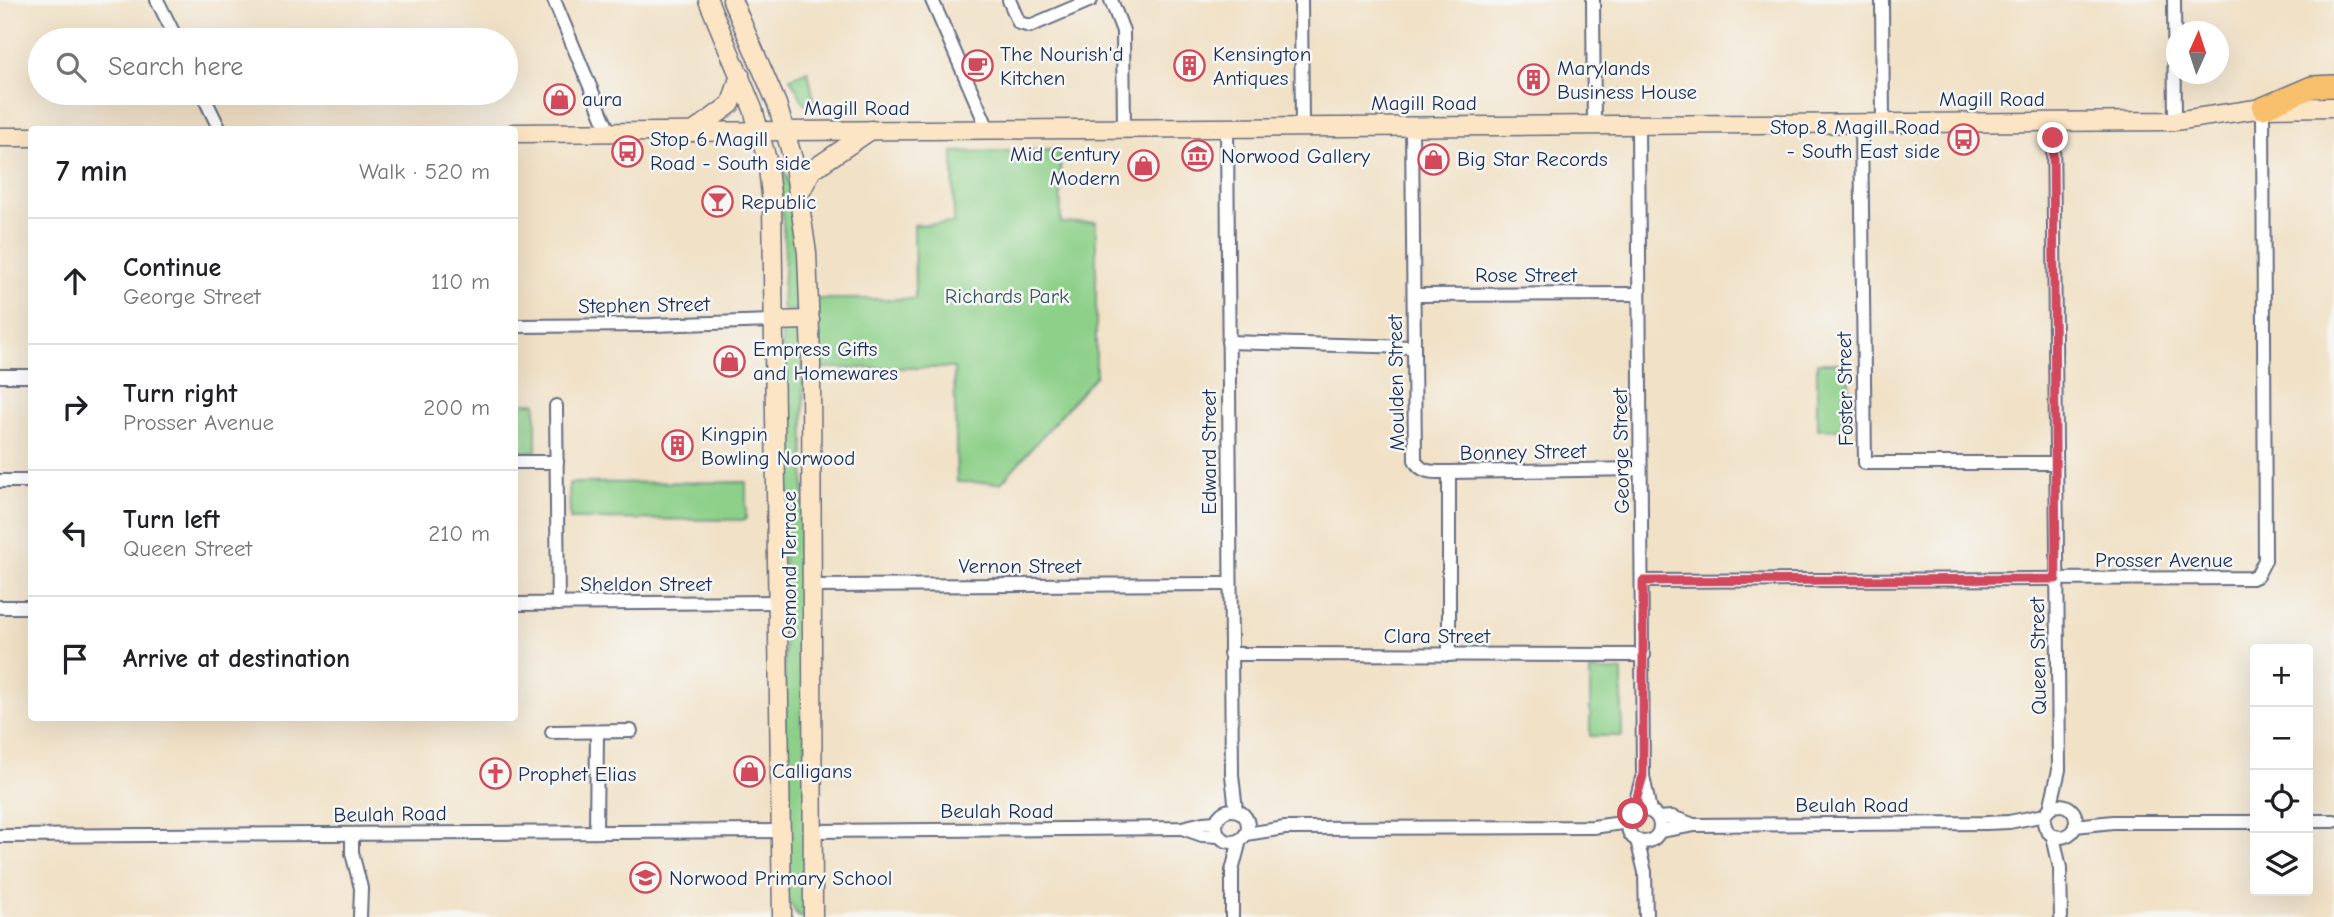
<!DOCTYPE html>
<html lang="en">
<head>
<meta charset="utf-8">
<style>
	body { margin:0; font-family:"Comic Neue",sans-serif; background:#f2f2f2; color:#202124 }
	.controls { position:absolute; right:21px; bottom:21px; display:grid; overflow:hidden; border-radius:7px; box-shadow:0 7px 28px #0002 }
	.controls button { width:63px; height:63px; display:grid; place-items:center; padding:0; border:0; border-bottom:2px solid #e0e0e0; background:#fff; color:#202124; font:35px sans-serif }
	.compass { position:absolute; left:2166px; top:21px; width:63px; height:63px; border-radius:50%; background:#fff; box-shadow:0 7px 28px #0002; rotate:3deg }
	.stop { position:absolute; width:21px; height:21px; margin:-16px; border:5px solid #d1495b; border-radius:50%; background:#fff }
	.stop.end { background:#d1495b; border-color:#fff; box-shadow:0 2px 7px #0008 }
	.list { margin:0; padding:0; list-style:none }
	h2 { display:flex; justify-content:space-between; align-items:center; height:91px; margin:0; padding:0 28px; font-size:30px }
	h2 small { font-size:23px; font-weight:400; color:#757577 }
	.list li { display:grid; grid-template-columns:46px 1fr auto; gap:21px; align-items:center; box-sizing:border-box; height:126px; padding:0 28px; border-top:2px solid #e0e0e0 }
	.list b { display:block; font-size:26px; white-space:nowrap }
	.list p { margin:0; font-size:23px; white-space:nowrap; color:#757577 }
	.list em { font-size:23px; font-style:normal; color:#757577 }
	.icon { flex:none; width:38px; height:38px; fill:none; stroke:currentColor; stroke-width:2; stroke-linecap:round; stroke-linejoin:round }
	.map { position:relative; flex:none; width:2334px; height:917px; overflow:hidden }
	.search { position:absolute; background:#fff; box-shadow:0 7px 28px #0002; left:28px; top:28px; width:490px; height:77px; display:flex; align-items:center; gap:18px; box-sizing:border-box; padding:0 24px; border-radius:38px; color:#757577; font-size:26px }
	.panel { position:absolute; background:#fff; box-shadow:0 7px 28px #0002; left:28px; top:126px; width:490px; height:595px; border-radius:7px }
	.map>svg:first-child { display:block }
	.green { fill:#8dd089; stroke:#548074; stroke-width:2 }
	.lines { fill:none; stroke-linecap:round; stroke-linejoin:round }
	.street-casing { stroke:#666d82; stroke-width:16 }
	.secondary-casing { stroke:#666d82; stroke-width:21 }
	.highway-casing { stroke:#666d82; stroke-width:24 }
	.street { stroke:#fff; stroke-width:12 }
	.secondary { stroke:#fce5c4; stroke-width:18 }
	.highway { stroke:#f8bf6c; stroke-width:21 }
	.route { stroke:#d1495b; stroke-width:9 }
	.labels { text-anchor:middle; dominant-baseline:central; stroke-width:5; stroke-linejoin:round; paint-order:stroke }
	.poi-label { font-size:21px; fill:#1b2f5e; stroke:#f6f6f2; text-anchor:start }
	.street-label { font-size:21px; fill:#1b2f5e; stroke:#f6f6f2 }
	.park-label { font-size:21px; fill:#385769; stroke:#f6f6f2 }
</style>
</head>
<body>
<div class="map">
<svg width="2334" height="917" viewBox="0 0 2334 917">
	<rect width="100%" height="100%" fill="#f6f6f2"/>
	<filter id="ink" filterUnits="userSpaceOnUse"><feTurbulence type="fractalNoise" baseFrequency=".0143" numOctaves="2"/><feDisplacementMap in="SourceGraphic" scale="14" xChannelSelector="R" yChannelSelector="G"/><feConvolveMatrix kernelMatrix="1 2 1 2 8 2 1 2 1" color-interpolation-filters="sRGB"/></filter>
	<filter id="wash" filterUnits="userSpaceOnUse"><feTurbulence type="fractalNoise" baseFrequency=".00686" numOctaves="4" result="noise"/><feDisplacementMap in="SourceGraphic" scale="28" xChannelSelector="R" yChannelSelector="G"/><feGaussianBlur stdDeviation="1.57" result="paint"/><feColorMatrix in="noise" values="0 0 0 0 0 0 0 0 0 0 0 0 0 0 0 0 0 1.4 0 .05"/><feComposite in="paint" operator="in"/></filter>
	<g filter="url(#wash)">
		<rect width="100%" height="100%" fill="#f1e1c6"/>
		<g class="green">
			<polygon points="808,71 816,109 805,105 790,78"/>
			<polygon points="1060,150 1061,223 1096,222 1096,375 1001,483 957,482 954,368 811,368 810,299 915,299 914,225 954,223 953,152"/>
			<path d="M779,164H781C803,207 799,262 801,309L785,311L782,306L785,254Z"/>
			<polygon points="786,330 799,330 803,334 808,917 799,917 786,897 782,334"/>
			<rect x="1817" y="363" width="32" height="66"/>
			<polygon points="515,403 536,403 536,451 515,452"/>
			<polygon points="746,482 746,520 570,519 569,483"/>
			<rect x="1590" y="671" width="32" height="65"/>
		</g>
	</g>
	<g filter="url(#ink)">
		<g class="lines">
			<defs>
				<g id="street">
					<polyline points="157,0 177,40"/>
					<polyline points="554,0 609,132"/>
					<polyline points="932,0 988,129"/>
					<polyline points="1009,0 1019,23 1030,26 1091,0"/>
					<polyline points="1111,0 1123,31 1124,128"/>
					<polyline points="1301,0 1302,127"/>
					<polyline points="1593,0 1594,125"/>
					<polyline points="1882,0 1883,123"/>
					<polyline points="2174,0 2175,121"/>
					<polyline points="202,93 220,130"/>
					<polyline points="1861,123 1865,463 2056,463"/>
					<polyline points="1638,125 1643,776 1650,811"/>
					<path d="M1412,126L1415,460C1421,474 1435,472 1449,472V655"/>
					<polyline points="1227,128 1232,775 1236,810"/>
					<polyline points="1414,295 1639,294"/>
					<polyline points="514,326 652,325 773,321"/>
					<polyline points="1228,342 1414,347"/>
					<polyline points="0,376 32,376"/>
					<polyline points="556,406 558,604"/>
					<polyline points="514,462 557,462"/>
					<polyline points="1449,472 1640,469"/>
					<polyline points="0,481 32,481"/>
					<polyline points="1643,581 2252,578 2257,576 2265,560 2263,108"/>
					<polyline points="811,586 1229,584"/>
					<polyline points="514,604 778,602"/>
					<polyline points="0,607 32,607"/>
					<polyline points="1230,654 1644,655"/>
					<polyline points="552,732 631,731"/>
					<circle cx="2060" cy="821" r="16"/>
					<polyline points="2050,809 2059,770 2053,122"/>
					<circle cx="1232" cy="826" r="16"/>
					<circle cx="1644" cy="826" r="16"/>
					<polyline points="1637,812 1637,797 1642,778"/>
					<polyline points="1658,818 1672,817 1691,824"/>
					<polyline points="2308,821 2334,821"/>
					<polyline points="2075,826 2113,822 2255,822"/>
					<polyline points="1182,828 1202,835 1219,836"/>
					<polyline points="813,831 1182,828 1203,823 1216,822"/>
					<polyline points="1660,831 1694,825 1986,823 2009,822 2045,815"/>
					<polyline points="596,832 597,732"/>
					<polyline points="352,834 352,853 361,888 360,917"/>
					<polyline points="1246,834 1285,828 1593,827 1629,822"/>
					<polyline points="0,836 780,831"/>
					<polyline points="2053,836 2060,868 2061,917"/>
					<polyline points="1637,840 1645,872 1646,917"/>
					<polyline points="1232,917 1232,871 1240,840"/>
				</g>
				<g id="secondary">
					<polyline points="708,0 753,109 767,160 772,203 782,917"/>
					<polyline points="732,0 777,104 793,159 807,253 811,358 813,917"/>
					<polyline points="693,132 731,104 740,74"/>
					<polyline points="514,133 2175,121 2263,108 2334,107"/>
					<polyline points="0,137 32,137"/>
					<polyline points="800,193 812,170 871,130"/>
					<polyline points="773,321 810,320"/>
				</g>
				<polyline id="highway" points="2263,108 2312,87 2334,86"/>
			</defs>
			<use href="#street" class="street-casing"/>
			<use href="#secondary" class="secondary-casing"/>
			<use href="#highway" class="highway-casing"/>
			<use href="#street" class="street"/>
			<use href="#secondary" class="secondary"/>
			<use href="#highway" class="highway"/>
		</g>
	</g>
	<g class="lines" filter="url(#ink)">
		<polyline class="route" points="1633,814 1637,812 1637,797 1643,776 1643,581 2056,579 2053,138"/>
	</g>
	<defs>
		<symbol id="cafe-ring" viewBox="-11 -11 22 22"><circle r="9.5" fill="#f6f6f2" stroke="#d1495b" stroke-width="1.5"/><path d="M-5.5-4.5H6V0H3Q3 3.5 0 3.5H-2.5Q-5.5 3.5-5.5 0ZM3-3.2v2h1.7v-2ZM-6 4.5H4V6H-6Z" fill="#d1495b"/></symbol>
		<symbol id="building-ring" viewBox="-11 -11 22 22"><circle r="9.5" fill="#f6f6f2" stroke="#d1495b" stroke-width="1.5"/><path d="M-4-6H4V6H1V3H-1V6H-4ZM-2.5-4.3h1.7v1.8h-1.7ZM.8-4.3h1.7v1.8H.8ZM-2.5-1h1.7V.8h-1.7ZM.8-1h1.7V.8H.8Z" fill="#d1495b"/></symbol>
		<symbol id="shop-ring" viewBox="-11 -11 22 22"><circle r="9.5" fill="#f6f6f2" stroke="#d1495b" stroke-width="1.5"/><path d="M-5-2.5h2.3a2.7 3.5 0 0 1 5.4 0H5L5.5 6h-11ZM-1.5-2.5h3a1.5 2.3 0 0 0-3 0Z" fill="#d1495b"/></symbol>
		<symbol id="bus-ring" viewBox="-11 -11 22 22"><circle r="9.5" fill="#f6f6f2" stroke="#d1495b" stroke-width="1.5"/><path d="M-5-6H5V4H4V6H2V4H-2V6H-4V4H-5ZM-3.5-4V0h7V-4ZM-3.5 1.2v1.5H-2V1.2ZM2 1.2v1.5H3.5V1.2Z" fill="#d1495b"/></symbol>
		<symbol id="museum-ring" viewBox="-11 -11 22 22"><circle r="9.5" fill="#f6f6f2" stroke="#d1495b" stroke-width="1.5"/><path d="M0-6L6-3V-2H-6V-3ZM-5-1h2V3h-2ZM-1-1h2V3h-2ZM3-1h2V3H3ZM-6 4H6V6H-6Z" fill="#d1495b"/></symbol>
		<symbol id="bar-ring" viewBox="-11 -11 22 22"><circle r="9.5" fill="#f6f6f2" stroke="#d1495b" stroke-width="1.5"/><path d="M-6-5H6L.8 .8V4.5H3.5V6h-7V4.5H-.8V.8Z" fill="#d1495b"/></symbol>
		<symbol id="church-ring" viewBox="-11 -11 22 22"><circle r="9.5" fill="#f6f6f2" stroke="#d1495b" stroke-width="1.5"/><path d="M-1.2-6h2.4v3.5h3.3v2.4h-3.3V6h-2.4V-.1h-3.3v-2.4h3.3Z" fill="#d1495b"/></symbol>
		<symbol id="school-ring" viewBox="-11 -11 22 22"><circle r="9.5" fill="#f6f6f2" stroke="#d1495b" stroke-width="1.5"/><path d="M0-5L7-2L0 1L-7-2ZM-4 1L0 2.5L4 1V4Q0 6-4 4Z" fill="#d1495b"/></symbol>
	</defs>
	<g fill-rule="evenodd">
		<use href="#cafe-ring" x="960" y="48" width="35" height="35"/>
		<use href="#building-ring" x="1172" y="48" width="35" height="35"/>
		<use href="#building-ring" x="1516" y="62" width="35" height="35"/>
		<use href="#shop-ring" x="542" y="82" width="35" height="35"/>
		<use href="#bus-ring" x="1946" y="122" width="35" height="35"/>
		<use href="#bus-ring" x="610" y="134" width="35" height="35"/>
		<use href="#museum-ring" x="1180" y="138" width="35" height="35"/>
		<use href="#shop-ring" x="1416" y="142" width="35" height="35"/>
		<use href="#shop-ring" x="1126" y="148" width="35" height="35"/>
		<use href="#bar-ring" x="700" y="184" width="35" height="35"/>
		<use href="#shop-ring" x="712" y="344" width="35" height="35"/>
		<use href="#building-ring" x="660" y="428" width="35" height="35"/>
		<use href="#shop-ring" x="732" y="754" width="35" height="35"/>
		<use href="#church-ring" x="478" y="756" width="35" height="35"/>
		<use href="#school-ring" x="628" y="860" width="35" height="35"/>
	</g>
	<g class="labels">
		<g class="poi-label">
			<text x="1000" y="54">The Nourish'd<tspan x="1000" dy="24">Kitchen</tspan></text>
			<text x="1213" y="54">Kensington<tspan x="1213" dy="24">Antiques</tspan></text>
			<text x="1557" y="68">Marylands<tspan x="1557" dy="24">Business House</tspan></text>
			<text x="582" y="99">aura</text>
			<text x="1940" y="127" text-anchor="end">Stop 8 Magill Road<tspan x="1940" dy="24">- South East side</tspan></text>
			<text x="650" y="139">Stop 6 Magill<tspan x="650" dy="24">Road - South side</tspan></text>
			<text x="1120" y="154" text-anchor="end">Mid Century<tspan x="1120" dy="24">Modern</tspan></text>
			<text x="1221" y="156">Norwood Gallery</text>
			<text x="1457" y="159">Big Star Records</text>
			<text x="741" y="202">Republic</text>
			<text x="753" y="349">Empress Gifts<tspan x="753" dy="24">and Homewares</tspan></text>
			<text x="701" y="434">Kingpin<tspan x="701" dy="24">Bowling Norwood</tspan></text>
			<text x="772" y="771">Calligans</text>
			<text x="518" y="774">Prophet Elias</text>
			<text x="669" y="878">Norwood Primary School</text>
		</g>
		<g class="street-label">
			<text x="1992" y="99">Magill Road</text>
			<text x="1424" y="103">Magill Road</text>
			<text x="857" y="108">Magill Road</text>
			<text x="1526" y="275">Rose Street</text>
			<text transform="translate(644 305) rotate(-1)">Stephen Street</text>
			<text transform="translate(1396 383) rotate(-91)">Moulden Street</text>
			<text transform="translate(1845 389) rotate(-91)">Foster Street</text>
			<text transform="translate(1621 451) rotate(-91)">George Street</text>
			<text transform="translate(1209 452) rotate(-90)">Edward Street</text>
			<text transform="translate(1523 452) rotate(-1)">Bonney Street</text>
			<text x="2164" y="560">Prosser Avenue</text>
			<text transform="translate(789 565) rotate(-90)">Osmond Terrace</text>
			<text x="1020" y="566">Vernon Street</text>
			<text x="646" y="584">Sheldon Street</text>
			<text x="1437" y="636">Clara Street</text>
			<text transform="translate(2038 656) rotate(-91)">Queen Street</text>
			<text x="1852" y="805">Beulah Road</text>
			<text x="997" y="811">Beulah Road</text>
			<text transform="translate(390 814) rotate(-1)">Beulah Road</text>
		</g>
		<g class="park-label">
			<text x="1007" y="296">Richards Park</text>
		</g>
	</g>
</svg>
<div class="controls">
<button>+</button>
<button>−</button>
<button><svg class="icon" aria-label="locate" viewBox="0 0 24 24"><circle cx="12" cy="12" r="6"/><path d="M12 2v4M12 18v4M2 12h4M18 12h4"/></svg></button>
<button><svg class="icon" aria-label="layers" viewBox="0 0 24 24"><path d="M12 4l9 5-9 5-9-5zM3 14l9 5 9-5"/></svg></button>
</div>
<svg class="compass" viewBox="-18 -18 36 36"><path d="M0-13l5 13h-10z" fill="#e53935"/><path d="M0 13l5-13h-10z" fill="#757577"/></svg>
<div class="stop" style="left:1633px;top:814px"></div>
<div class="stop end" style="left:2053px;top:138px"></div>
<div class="search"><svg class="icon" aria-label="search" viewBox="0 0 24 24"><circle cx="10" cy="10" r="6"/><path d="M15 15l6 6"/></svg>Search here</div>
<section class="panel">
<h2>7 min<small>Walk · 520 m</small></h2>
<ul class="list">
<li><svg class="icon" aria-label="ahead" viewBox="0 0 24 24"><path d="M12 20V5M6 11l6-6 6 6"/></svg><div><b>Continue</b><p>George Street</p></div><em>110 m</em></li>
<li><svg class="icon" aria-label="right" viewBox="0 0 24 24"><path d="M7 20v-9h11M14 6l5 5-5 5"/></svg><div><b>Turn right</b><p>Prosser Avenue</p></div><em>200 m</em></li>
<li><svg class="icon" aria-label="left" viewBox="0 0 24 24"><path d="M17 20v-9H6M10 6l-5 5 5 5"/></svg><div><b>Turn left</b><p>Queen Street</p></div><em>210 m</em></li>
<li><svg class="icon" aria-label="arrive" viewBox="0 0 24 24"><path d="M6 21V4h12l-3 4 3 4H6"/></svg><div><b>Arrive at destination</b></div></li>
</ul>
</section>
</div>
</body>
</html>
